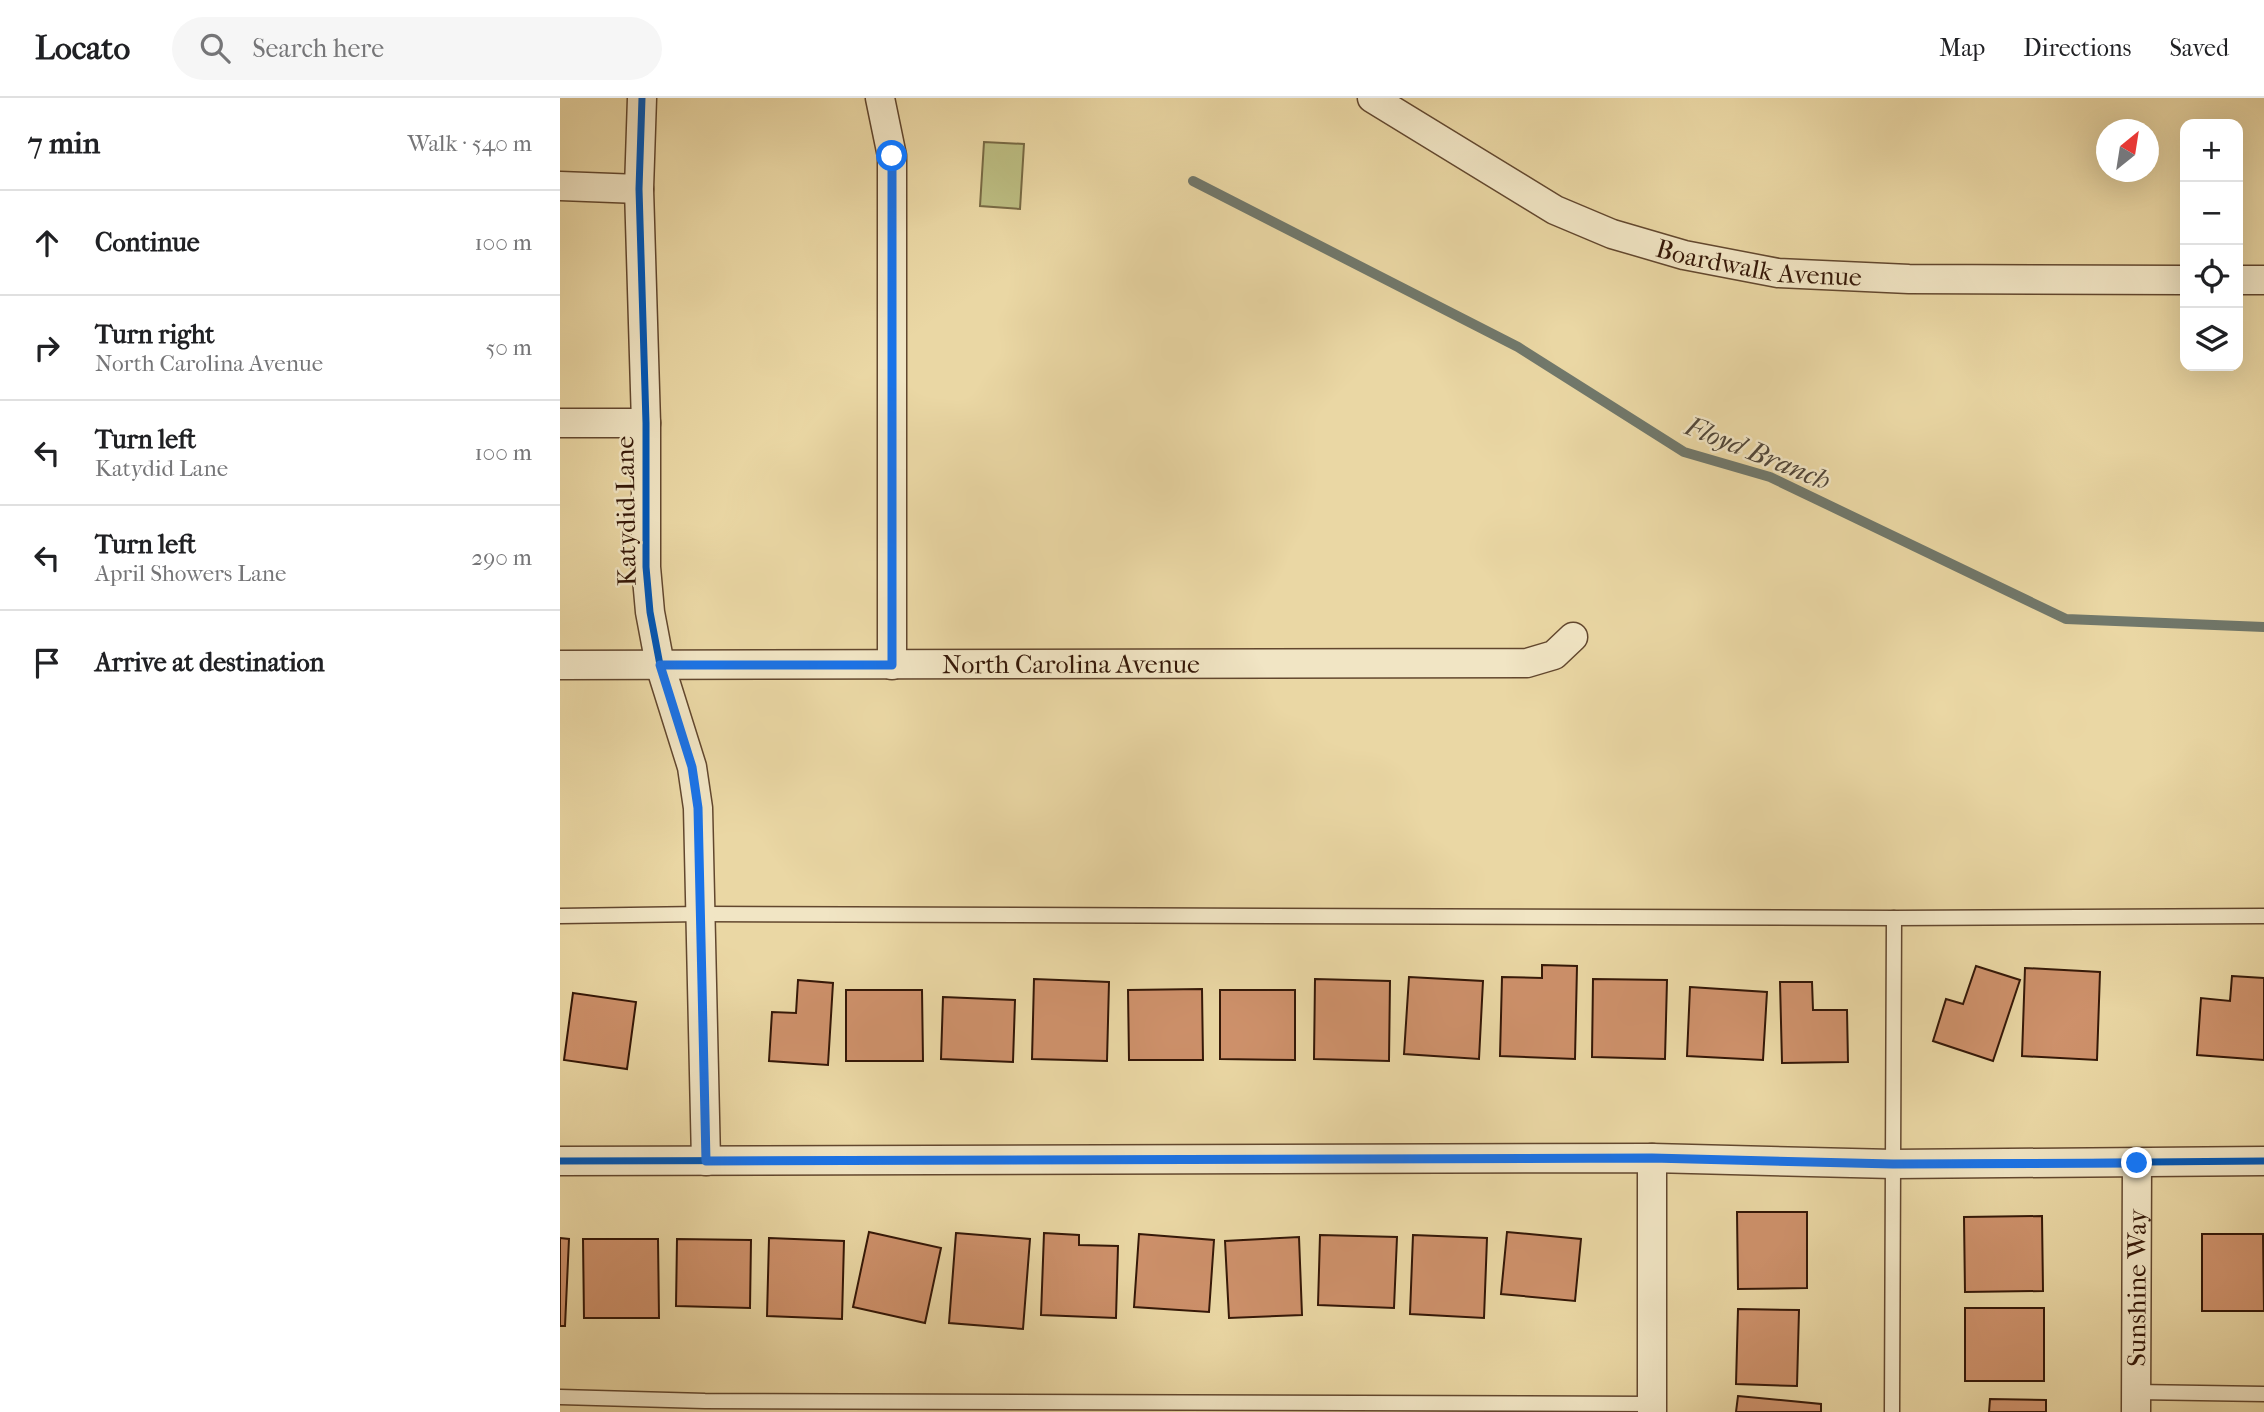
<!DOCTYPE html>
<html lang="en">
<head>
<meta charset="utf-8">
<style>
	body { margin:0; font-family:"IM FELL French Canon",serif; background:#f6f6f6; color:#202124 }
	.controls { position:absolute; right:21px; top:21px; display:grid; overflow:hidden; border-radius:14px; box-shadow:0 7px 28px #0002 }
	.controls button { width:63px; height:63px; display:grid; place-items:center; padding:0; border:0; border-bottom:2px solid #e0e0e0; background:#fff; color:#202124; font:35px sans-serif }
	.compass { position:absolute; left:1536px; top:21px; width:63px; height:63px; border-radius:50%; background:#fff; box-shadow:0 7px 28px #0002; rotate:30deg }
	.stop { position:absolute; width:21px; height:21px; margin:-16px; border:5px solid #1a73e8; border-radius:50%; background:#fff }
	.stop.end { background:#1a73e8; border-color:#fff; box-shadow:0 2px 7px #0008 }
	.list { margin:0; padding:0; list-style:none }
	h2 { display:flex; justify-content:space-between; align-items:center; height:91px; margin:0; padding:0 28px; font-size:30px }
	h2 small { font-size:23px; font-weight:400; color:#757577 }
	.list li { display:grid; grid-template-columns:46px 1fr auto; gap:21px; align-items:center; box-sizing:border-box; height:105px; padding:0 28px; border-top:2px solid #e0e0e0 }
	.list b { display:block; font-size:26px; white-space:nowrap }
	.list p { margin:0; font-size:23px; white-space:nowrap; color:#757577 }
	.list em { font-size:23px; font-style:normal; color:#757577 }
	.icon { flex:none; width:38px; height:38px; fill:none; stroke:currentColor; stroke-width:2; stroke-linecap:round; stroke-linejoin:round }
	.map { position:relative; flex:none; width:1704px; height:1314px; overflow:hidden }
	header { display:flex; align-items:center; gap:42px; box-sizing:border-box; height:98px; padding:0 35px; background:#fff; border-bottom:2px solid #e0e0e0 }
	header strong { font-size:33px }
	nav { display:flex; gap:38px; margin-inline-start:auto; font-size:24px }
	.search { width:490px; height:63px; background:#f6f6f6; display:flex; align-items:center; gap:18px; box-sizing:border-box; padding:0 24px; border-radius:38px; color:#757577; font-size:26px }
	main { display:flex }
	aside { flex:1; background:#fff }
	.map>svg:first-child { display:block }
	.green { fill:#bcbd82; stroke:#786a44; stroke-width:2 }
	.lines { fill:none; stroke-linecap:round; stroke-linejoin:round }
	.stream { stroke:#71786b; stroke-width:10 }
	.building { fill:#ce916b; stroke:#341707; stroke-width:2 }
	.lane-casing { stroke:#62472e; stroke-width:17 }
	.street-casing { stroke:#62472e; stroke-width:31 }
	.lane { stroke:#f1e5c4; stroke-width:14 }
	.street { stroke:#f1e5c4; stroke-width:28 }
	.cycleway-casing { stroke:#f1e5c4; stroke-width:11 }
	.cycleway { stroke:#0057b8; stroke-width:7 }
	.route { stroke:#1a73e8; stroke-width:9 }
	.labels { text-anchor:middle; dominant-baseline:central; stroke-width:5; stroke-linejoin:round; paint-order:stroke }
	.street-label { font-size:26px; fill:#341707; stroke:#f1e5c4 }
	.water-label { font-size:28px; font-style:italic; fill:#524739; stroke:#f1e5c4 }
</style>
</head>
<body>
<header>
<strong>Locato</strong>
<div class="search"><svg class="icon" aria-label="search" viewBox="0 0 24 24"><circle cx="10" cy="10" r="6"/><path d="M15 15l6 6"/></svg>Search here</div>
<nav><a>Map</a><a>Directions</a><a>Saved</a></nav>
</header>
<main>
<aside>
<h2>7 min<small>Walk · 540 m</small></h2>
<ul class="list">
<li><svg class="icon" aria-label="ahead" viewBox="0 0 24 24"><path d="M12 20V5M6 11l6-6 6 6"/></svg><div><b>Continue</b></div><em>100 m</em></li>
<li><svg class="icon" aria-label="right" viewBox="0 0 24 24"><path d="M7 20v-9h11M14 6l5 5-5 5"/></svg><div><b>Turn right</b><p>North Carolina Avenue</p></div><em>50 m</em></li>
<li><svg class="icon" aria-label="left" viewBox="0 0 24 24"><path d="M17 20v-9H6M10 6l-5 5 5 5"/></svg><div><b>Turn left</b><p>Katydid Lane</p></div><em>100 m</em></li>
<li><svg class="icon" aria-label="left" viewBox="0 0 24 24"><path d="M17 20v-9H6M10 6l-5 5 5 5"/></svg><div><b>Turn left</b><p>April Showers Lane</p></div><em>290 m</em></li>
<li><svg class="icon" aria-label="arrive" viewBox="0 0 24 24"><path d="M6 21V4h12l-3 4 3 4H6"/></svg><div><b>Arrive at destination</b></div></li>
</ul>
</aside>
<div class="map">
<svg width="1704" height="1314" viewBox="0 0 1704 1314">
	<rect width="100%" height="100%" fill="#ead7a4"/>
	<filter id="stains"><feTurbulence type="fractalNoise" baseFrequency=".00286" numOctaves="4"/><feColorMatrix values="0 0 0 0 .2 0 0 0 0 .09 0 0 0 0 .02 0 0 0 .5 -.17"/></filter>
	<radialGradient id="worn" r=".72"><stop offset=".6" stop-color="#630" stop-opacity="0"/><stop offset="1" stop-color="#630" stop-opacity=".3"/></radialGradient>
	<polygon class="green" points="424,44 464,46 460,111 420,108"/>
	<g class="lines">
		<polyline class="stream" points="633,83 958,249 1124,354 1210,379 1506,521 1704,529"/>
	</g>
	<g class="building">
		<polygon points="982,867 1017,868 1015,961 940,958 942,879 982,880"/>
		<polygon points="1416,868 1460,882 1433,963 1373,943 1386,901 1403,906"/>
		<polygon points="1465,870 1540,874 1537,962 1462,958"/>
		<polygon points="1672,878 1704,880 1704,962 1637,957 1641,900 1670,903"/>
		<polygon points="849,879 923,883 919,961 844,956"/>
		<polygon points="474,881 549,884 547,963 472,961"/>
		<polygon points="755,881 830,883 829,963 754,961"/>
		<polygon points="1033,881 1107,882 1105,961 1032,959"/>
		<polygon points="238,882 273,885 268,967 209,963 212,914 236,915"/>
		<polygon points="1220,884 1252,884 1253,912 1287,912 1288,964 1222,965"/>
		<polygon points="1130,889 1207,894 1203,962 1127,958"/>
		<polygon points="642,891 643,962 569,962 568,892"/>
		<polygon points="286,892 362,892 363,963 286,963"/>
		<polygon points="660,892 735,892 735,962 660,961"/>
		<polygon points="13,895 76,904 67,971 4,962"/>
		<polygon points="383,899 455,902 453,964 381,961"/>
		<polygon points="1177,1114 1247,1114 1247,1190 1178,1191"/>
		<polygon points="1482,1118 1483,1193 1405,1194 1404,1119"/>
		<polygon points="309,1134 381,1150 365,1225 293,1209"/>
		<polygon points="947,1134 1021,1141 1015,1203 941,1196"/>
		<polygon points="396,1135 470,1141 463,1231 389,1225"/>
		<polygon points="484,1135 519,1137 519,1147 558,1148 556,1220 481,1217"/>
		<polygon points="579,1136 654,1142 649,1214 574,1209"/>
		<polygon points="1642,1136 1703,1136 1704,1213 1642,1213"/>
		<polygon points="760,1137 837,1139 834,1210 758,1207"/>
		<polygon points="853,1137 927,1140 924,1220 850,1216"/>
		<polygon points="739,1139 742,1217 669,1220 665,1143"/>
		<polygon points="0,1140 9,1141 5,1228 0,1228"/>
		<polygon points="209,1140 284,1143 282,1221 207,1218"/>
		<polygon points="23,1141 98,1141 99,1220 24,1220"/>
		<polygon points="117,1141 191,1142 190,1210 116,1208"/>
		<rect x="1405" y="1210" width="79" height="73"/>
		<polygon points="1178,1211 1239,1212 1237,1288 1176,1286"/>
		<polygon points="1178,1298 1261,1306 1261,1314 1176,1314"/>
		<polygon points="1430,1301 1486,1302 1486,1314 1429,1314"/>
	</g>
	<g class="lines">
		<defs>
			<g id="lane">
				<polyline points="0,818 141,816 1334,820 1704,818"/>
				<polyline points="1576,1294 1704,1296"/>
				<polyline points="0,1299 145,1303 1092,1306"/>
				<polyline points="1332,1314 1334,820"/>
			</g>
			<g id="street">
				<polyline points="82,0 79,91 86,325 86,469 90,514 100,567 132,669 138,710 146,1063"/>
				<polyline points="320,0 332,58 332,567"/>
				<path id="s1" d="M812,0L995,112L1052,136L1124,157L1218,175L1349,181L1625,182"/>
				<polyline points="0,88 79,91"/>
				<polyline points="1678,182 1704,182"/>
				<polyline points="0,325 86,325"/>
				<path id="s2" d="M0,567L967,565L994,557L1013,539"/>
				<polyline points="1092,1060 1092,1314"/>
				<polyline points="0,1063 1092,1060 1333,1066 1704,1063"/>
				<path id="s3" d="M1576,1314L1577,1065"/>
			</g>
		</defs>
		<use href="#lane" class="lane-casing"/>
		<use href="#street" class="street-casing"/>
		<use href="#lane" class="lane"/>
		<use href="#street" class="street"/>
		<defs>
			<g id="cycleway">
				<polyline points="82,0 79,91 86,325 86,469 90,514 100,567 132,669 138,710 146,1063"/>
				<polyline points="0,1063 1092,1060 1333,1066 1704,1063"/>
			</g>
		</defs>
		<use href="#cycleway" class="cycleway-casing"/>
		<use href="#cycleway" class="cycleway"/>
	</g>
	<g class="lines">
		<polyline class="route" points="332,58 332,567 100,567 132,669 138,710 146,1063 1092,1060 1333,1066 1577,1065"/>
	</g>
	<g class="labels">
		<g class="street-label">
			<text stroke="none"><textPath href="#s1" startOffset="427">Boardwalk Avenue</textPath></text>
			<text transform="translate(66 413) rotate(-91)">Katydid Lane</text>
			<text stroke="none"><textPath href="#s2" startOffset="511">North Carolina Avenue</textPath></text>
			<text stroke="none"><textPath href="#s3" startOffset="124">Sunshine Way</textPath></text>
		</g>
		<g class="water-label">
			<text transform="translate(1198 355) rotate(22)">Floyd Branch</text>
		</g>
	</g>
	<rect width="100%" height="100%" filter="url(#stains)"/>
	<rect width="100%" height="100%" fill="url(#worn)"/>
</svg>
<div class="controls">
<button>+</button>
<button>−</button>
<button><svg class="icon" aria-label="locate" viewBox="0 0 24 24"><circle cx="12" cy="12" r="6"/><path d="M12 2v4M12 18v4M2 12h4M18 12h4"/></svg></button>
<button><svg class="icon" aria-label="layers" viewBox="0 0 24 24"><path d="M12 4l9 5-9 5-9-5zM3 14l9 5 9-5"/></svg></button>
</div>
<svg class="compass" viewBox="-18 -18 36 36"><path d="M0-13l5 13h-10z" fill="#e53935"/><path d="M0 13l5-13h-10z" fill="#757577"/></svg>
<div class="stop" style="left:332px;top:58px"></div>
<div class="stop end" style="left:1577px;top:1065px"></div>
</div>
</main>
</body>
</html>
